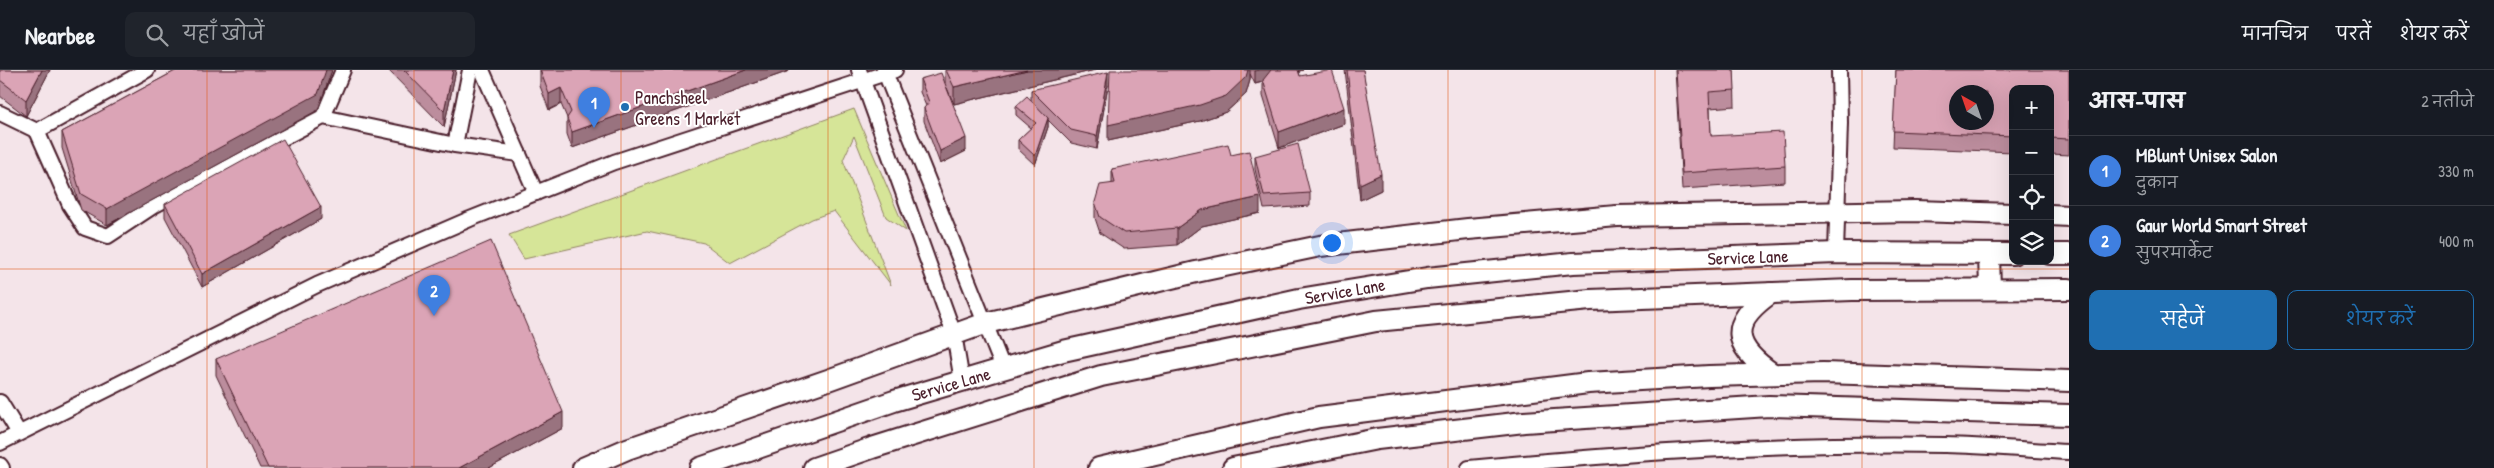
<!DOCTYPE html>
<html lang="hi">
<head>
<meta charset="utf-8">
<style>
	body { margin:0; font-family:"Patrick Hand","Playpen Sans Deva",sans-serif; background:#20242c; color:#f1f3f6 }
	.controls { position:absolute; right:15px; top:15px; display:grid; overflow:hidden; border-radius:10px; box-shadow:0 5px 20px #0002 }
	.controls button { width:45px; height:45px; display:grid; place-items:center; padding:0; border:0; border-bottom:1px solid #363941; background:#171b24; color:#f1f3f6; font:25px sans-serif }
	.compass { position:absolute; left:1949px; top:15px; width:45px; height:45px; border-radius:50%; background:#171b24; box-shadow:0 5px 20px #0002; rotate:320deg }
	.you { position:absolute; left:1331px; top:172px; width:18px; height:18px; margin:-12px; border:4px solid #fff; border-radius:50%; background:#1a73e8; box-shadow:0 0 0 8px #1a73e833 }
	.badge { display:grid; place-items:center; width:32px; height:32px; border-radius:50%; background:#1f6fb2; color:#fff; font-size:16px; font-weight:700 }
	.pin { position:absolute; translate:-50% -41px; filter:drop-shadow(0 1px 2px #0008) }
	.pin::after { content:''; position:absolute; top:26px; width:18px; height:15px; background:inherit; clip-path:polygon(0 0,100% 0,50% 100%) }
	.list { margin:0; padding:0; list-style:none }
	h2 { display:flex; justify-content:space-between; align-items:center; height:65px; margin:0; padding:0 20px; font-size:21px }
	h2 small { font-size:16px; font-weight:400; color:#9ea1a6 }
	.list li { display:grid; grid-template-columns:32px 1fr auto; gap:15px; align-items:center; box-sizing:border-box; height:70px; padding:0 20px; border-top:1px solid #363941 }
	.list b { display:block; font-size:19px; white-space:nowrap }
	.list p { margin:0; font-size:16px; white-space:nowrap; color:#9ea1a6 }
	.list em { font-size:16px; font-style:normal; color:#9ea1a6 }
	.actions { display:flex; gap:10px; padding:15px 20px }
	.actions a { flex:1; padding:11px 0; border:1px solid #1f6fb2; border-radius:10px; text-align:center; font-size:18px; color:#1f6fb2 }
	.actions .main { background:#1f6fb2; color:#fff }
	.icon { flex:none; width:28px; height:28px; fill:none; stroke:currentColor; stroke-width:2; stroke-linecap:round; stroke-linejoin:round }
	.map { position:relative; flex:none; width:2069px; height:398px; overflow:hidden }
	header { display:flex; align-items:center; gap:30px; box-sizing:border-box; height:70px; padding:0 25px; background:#171b24; border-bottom:1px solid #363941 }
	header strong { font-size:24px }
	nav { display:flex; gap:28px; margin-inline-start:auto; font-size:18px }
	.search { width:350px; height:45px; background:#20242c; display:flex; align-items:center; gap:12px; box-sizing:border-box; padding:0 18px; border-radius:10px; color:#9ea1a6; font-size:19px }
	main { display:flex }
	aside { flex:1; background:#171b24 }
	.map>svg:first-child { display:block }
	.green { fill:#d6e598; stroke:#908262 }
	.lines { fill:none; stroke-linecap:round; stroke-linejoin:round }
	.street-casing { stroke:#4a1f2b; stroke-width:18 }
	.secondary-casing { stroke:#4a1f2b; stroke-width:24 }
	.street { stroke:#fff; stroke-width:14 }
	.secondary { stroke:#fff; stroke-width:20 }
	.wall { fill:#bc8d9d; stroke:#4a1f2b; fill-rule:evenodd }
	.shaded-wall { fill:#99737f; stroke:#4a1f2b }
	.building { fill:#dba4b6; stroke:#4a1f2b; fill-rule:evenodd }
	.grid { fill:none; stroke:#e0560e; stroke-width:1; stroke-opacity:0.55 }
	.poi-dot { fill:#1f6fb2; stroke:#fff; stroke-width:2 }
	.labels { text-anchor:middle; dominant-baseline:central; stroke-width:4; stroke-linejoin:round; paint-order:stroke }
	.poi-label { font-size:18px; fill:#4a1f2b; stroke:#fff; text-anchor:start }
	.street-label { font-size:18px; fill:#4a1f2b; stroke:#fff }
</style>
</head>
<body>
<header>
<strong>Nearbee</strong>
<div class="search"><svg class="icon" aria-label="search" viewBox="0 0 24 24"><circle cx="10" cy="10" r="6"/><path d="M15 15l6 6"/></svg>यहाँ खोजें</div>
<nav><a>मानचित्र</a><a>परतें</a><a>शेयर करें</a></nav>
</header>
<main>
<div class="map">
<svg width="2069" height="398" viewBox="0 0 2069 398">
	<rect width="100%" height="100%" fill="#f4e4e9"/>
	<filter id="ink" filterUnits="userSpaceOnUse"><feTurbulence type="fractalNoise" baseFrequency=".02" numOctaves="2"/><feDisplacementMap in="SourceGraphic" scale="10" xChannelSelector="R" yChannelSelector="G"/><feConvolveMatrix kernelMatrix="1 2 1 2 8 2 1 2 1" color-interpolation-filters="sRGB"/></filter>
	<g filter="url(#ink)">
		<polygon class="green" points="854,39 906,161 886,147 854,66 843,90 891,215 834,141 812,149 730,193 704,173 647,161 524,189 509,165"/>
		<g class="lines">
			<defs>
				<g id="street">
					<polyline points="482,0 536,123"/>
					<polyline points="859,0 954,264 962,311"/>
					<polyline points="884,0 1003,298"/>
					<polyline points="0,43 37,61 70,135 85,158 108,166 155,135 323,47 455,75 519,84"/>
					<polyline points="323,47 343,0"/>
					<polyline points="37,61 147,0"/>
					<polyline points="455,75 470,0"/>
					<polyline points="1836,183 1840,53 1839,0"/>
					<polyline points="0,332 19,363"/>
					<polyline points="0,373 317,215 470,149 614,92 895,0"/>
					<polyline points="0,395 2,398"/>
					<path d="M1469,398C1627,383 1786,372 1945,375C1986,376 2028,380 2069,382"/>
				</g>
				<g id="secondary">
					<polyline points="2050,145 2069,146"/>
					<polyline points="1989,184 1990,219"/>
					<polyline points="2050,184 2069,184"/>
					<path d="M1771,223C1728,253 1732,276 1773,304"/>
					<polyline points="583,398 627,379 828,310 986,253 1196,202 1320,176 1468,159 1617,146 1915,141 2013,144"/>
					<polyline points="700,398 894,331 1063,281 1299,229 1427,208 1573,193 1836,183 2013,184"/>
					<polyline points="814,398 872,378 1101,306 1376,251 1590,230 1852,220 2069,219"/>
					<polyline points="1099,398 1319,347 1588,313 1709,306 1823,303 2069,311"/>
					<polyline points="1233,398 1377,369 1524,352 1769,336 2069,345"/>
				</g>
			</defs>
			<use href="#street" class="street-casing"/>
			<use href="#secondary" class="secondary-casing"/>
			<use href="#street" class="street"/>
			<use href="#secondary" class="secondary"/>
		</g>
		<g class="wall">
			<polygon points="0,0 50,0 26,46 0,26"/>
			<polygon points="177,0 332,0 318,40 107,155 81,140 62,78 62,62"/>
			<polygon points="388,0 456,0 444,57"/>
			<polygon points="540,0 789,0 789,1 572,78 567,64 567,48 561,34 549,40 540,16"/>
			<polygon points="945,0 1095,0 954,34 947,18 966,81 940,94 924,51 924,38 926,36 920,22 920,9 945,13"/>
			<polygon points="1140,0 1303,0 1299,1 1300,6 1344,54 1279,78 1263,26 1263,12 1255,14 1250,4 1250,10 1246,24 1226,42 1200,51 1108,71"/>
			<polygon points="1345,0 1363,0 1381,120 1360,130"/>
			<polygon points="1675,0 1734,0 1735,36 1710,38 1711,66 1785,96 1785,112 1682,119"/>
			<path d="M1896,0H2069V85L2050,84V19H2013V82L1893,77ZM1956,22H1986V52H1956Z"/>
			<polygon points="1108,15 1097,79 1071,73 1048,50 1048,57 1035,95 1018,79 1018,70 1031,58 1016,45 1016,36 1031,30 1031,20"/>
			<polygon points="1231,85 1260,143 1202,156 1177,175 1124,179 1100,163 1095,148 1095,132 1112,113 1112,99"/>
			<polygon points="1255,86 1310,123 1310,136 1264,139 1255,99"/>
			<polygon points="165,134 321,149 202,217 165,147"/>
			<polygon points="216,289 563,358 489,398 260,398 216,305"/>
		</g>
		<g class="shaded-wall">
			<polygon points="42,0 50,0 26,46 26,30"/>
			<polygon points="326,0 332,0 318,40 107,155 107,139"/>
			<polygon points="453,0 456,0 444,57 444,41"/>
			<polygon points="746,0 789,0 789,1 572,78 572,62"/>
			<polygon points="1027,0 1095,0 954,34 954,17"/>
			<polygon points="1248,0 1250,0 1250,10 1246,24 1226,42 1200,51 1108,71 1108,55"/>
			<polygon points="1259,0 1303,0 1255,14 1255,1"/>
			<polygon points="1108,2 1108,15 1097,79 1097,66"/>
			<polygon points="561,18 561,34 549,40 549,24"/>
			<polygon points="1344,38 1344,54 1279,78 1279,62"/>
			<polygon points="1048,48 1048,57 1035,95 1035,86"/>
			<polygon points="966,68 966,81 940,94 940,81"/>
			<polygon points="1381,104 1381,120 1360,130 1360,114"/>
			<polygon points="1260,127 1260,143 1202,156 1177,175 1177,158 1202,140"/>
			<polygon points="321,137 321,149 202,217 202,204"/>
			<polygon points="563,342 563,358 489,398 459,398"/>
		</g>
		<g class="building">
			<polygon points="0,0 42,0 26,30 0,10"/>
			<polygon points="177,0 326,0 318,24 107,139 81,124 62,62"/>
			<polygon points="404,0 453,0 444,41"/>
			<polygon points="540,0 746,0 572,62 567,48 571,42 561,18 549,24"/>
			<polygon points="946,0 1027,0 954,17"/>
			<polygon points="1110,0 1248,0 1246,7 1226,26 1200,35 1108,55"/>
			<polygon points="1271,0 1298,0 1300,6 1332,0 1344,38 1279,62 1263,10"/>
			<polygon points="1347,0 1363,0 1381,104 1360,114"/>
			<polygon points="1676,0 1734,0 1735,20 1709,22 1711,66 1783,62 1785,96 1682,103"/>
			<path d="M1896,0H2069V69L2050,68V19H2013V66L1893,61ZM1956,22H1986V52H1956Z"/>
			<polygon points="1108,2 1097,66 1071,60 1031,20"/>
			<polygon points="941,3 966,68 940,81 924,38 929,32 920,9"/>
			<polygon points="1027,26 1048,48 1035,86 1018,70 1036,53 1016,36"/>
			<polygon points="283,69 321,137 202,204 165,134"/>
			<polygon points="1228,74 1231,85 1249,81 1260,127 1202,140 1177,158 1124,163 1100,147 1095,132 1100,115 1115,113 1112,99"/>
			<polygon points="1298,74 1310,123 1264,126 1255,86"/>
			<polygon points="491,171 563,342 459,398 268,398 216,289"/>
		</g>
	</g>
	<path class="grid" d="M207,0V398M414,0V398M621,0V398M828,0V398M1034,0V398M1241,0V398M1448,0V398M1655,0V398M1862,0V398M0,199H2069"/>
	<circle class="poi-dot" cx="625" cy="37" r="5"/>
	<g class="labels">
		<g class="poi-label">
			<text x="635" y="27">Panchsheel<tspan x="635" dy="21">Greens 1 Market</tspan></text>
		</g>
		<g class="street-label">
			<text transform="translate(1748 187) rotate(-2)">Service Lane</text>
			<text transform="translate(1345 221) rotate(-10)">Service Lane</text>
			<text transform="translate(951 314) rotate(-16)">Service Lane</text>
		</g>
	</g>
</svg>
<div class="controls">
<button>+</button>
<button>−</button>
<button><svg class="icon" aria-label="locate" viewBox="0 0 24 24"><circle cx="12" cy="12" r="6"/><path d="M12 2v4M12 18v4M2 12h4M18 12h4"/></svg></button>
<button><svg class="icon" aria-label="layers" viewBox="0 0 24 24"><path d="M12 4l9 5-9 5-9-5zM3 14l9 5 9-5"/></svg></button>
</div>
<svg class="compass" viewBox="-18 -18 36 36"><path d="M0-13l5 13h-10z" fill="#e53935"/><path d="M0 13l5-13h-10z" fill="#9ea1a6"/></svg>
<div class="you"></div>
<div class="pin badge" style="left:594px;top:58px;background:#3f7fe0">1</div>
<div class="pin badge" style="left:434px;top:246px;background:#3f7fe0">2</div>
</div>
<aside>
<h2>आस-पास<small>2 नतीजे</small></h2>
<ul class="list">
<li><span class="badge" style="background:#3f7fe0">1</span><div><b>MBlunt Unisex Salon</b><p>दुकान</p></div><em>330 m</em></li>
<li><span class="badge" style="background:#3f7fe0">2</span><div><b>Gaur World Smart Street</b><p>सुपरमार्केट</p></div><em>400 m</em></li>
</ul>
<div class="actions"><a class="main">सहेजें</a><a>शेयर करें</a></div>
</aside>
</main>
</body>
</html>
